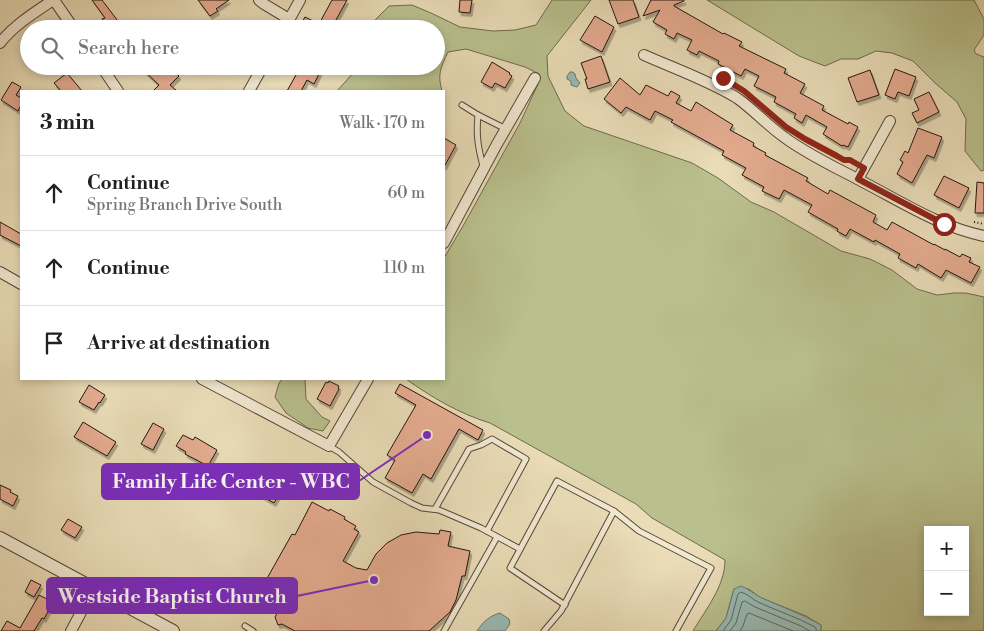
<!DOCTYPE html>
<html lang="en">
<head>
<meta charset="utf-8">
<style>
	body { margin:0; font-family:"Libre Bodoni",serif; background:#f2f2f2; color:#202124 }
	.controls { position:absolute; right:15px; bottom:15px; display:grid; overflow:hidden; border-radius:0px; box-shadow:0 2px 8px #0003 }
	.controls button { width:45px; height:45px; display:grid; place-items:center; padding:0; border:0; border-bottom:1px solid #e0e0e0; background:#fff; color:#202124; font:25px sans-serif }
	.stop { position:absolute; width:15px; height:15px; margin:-11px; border:4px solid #8f2418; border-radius:50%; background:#fff }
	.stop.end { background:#8f2418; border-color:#fff; box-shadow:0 1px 5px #0008 }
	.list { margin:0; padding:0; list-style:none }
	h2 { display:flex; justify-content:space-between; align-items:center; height:65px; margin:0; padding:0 20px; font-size:21px }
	h2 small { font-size:16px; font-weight:400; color:#757577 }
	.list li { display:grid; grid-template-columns:32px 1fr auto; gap:15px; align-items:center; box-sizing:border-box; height:75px; padding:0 20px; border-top:1px solid #e0e0e0 }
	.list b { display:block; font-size:19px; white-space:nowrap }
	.list p { margin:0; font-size:16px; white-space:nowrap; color:#757577 }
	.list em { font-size:16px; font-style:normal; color:#757577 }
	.icon { flex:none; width:28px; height:28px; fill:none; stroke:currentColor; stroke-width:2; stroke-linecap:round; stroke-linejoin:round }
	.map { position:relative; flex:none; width:984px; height:631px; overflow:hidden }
	.search { position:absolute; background:#fff; box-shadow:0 2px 8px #0003; left:20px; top:20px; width:425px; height:55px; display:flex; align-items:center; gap:12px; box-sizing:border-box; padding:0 18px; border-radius:28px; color:#757577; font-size:19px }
	.panel { position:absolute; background:#fff; box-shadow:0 2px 8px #0003; left:20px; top:90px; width:425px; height:290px; border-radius:0px }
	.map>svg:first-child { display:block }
	.green { fill:#b9c08d; stroke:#6e6a4e; fill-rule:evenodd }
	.water { fill:#98bab3; stroke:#697871 }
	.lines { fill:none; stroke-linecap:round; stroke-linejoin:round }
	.shore { stroke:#5d6761; stroke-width:1 }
	.building { fill:#e5ac90; stroke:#22140f; filter:url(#shadow) }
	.service-casing { stroke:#544639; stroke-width:7 }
	.minor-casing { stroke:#544639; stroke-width:12 }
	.tertiary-casing { stroke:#544639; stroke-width:14 }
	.path { stroke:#22140f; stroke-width:2; stroke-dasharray:1 2.5; stroke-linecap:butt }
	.service { stroke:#f1e8d0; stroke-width:5 }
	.minor { stroke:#f1e8d0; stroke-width:10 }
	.tertiary { stroke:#f1e8d0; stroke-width:12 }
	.route { stroke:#8f2418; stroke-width:6 }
	.leader { fill:none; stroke:#7b2cbf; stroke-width:2 }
	.callout-dot { fill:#7b2cbf; stroke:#f1e8d0; stroke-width:2 }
	.callout { fill:#7b2cbf; stroke:#7b2cbf; stroke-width:2 }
	.callout-label { font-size:20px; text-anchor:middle; font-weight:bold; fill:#fff }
</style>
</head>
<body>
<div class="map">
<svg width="984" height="631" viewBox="0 0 984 631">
	<defs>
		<filter id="shadow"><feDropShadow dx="2" dy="3.5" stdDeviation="0" flood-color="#0004"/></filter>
	</defs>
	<rect width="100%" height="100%" fill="#e9dcb7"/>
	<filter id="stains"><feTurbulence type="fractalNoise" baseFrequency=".004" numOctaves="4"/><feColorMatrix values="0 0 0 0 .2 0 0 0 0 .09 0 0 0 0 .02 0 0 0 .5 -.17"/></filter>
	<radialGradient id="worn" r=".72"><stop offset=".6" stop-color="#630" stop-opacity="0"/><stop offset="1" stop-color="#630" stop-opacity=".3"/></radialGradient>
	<g class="green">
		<path d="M552,0H591L547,56L548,76L565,111L584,126L692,163L718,178L751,202L774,212L841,251L870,259L892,270L917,289L937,295L954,293H966L984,297V631H821V625L806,616L759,597L749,589H734L726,618L716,631H693C706,609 725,586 725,560L652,518L636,504L490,423C460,414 431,397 406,379H444V258L463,226L520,123L538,84L539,74L525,67L466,49L448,52C441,67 437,74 442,91H337L354,72L357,66H436V29H371L376,19L389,6L412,5L431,13L460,27L493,31L515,30L536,25ZM928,530H965V612H928Z"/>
		<polygon points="707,0 974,0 984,19 984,35 974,50 976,54 984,57 984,170 981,171 965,151 966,119 957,102 935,83 913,61 892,53 876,51 858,59 841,59 825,66 799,56"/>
		<polygon points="282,379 305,379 306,399 322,417 330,421 323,431 308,428 286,413 275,397 279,383"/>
	</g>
	<g class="water">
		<polygon points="570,72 573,72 575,74 576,78 580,83 577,87 571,85 571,81 567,79 567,76"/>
		<path d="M741,586C749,589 755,595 762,598C782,607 802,614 821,625V631H716L726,618L734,589Z"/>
		<path d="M500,613L509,619L510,624L505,631H477C483,622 489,616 500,613Z"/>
	</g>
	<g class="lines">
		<g class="shore">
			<path d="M723,631L731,620L738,594L741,592C748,594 752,599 758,602C777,611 797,617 815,627L817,631"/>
			<polyline points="730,631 736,623 742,602 745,601 755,607 801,626 810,631"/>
			<polyline points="740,631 743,626 747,614 749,613 793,631"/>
		</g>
	</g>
	<g class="building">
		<polygon points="92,0 102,0 124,29 109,29 102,19 105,18"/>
		<polygon points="198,0 229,0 216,9 218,11 210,16"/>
		<polygon points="332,0 347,0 331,29 309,29 301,24 305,17 319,24"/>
		<polygon points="460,0 472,0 470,13 459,12"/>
		<polygon points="609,0 633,0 639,17 618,24"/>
		<polygon points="651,0 684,0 684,1 674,5 674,6 723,34 724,33 742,42 739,46 786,69 784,73 805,84 800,93 824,106 822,110 848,124 849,122 858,127 848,147 843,145 842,146 823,134 827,127 806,115 802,123 794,118 796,114 774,102 776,97 754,86 759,76 745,69 741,76 718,64 719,61 699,51 697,55 687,50 692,40 677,33 674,39 665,34 667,30 653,22 660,10 643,16"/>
		<polygon points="595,16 614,27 602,52 580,40"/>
		<polygon points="601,56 610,82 588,89 585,79 587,79 581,63"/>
		<polygon points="492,62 510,73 509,74 512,76 505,88 495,83 492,88 481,82"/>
		<polygon points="139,66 154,66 162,74 169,67 179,76 170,85 177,91 153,91 159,85"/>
		<polygon points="301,66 317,66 315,69 320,72 314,84 307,80 301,91 287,91"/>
		<polygon points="895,69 916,77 909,96 898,92 895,99 885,95"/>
		<polygon points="870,70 879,95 857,102 848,78"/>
		<polygon points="67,73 82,91 61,91 54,83"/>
		<polygon points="620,78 640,95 646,85 668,96 671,91 680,96 676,103 691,111 696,102 733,125 730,130 754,143 753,146 766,153 765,155 808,178 806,181 828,194 830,190 876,215 873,222 887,230 892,222 934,245 934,244 945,250 945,249 960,257 962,254 971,258 969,262 980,267 971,283 946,270 941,278 918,264 916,268 898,258 900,254 875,240 874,242 850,229 846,236 837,231 838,229 808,212 812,205 784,190 779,199 762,191 764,187 742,175 746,168 722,155 724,151 671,122 673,120 655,111 650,120 626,107 621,113 604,99"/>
		<polygon points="12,82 21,87 16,95 21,98 21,105 18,111 1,100"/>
		<polygon points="929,92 939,112 917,123 912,113 919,110 914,99"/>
		<polygon points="918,128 942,137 934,158 927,155 912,183 897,174 903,162 900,160 905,151 908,153"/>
		<polygon points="444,138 456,145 444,167"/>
		<polygon points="944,176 969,188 959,208 934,195"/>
		<polygon points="977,182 984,183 984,213 975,213"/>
		<polygon points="0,222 21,234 21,246 0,235"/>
		<polygon points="329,381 339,386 338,388 339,389 330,406 317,399 326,382 328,383"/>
		<polygon points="400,384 483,430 478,440 459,429 431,479 423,474 412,493 385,478 395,460 387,455 416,405 395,393"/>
		<polygon points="89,385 105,395 100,403 99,402 94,410 79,402"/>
		<polygon points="83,422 116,442 107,456 74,437"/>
		<polygon points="153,423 164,429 153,450 141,444"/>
		<polygon points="183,435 193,440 195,437 217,450 208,466 185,454 186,452 176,446"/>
		<polygon points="251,470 273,482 272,484 282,490 274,503 242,485"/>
		<polygon points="0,485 11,490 10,492 18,496 13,506 0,499"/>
		<polygon points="312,502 329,511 330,509 345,517 344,519 356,526 354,529 359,532 343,561 356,568 367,570 376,554 387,543 401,535 416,532 439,534 440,530 451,532 448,546 470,551 465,576 462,576 456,600 450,612 429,631 295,631 282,624 278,625 275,617 279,610 256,598 292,534 295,535"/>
		<polygon points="68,519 82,527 75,538 61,530"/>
		<polygon points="31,580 41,585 34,597 25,592"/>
		<polygon points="39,595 53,602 44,619 42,618 34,631 1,631 7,621 20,628"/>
	</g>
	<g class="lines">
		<defs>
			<g id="service">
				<path d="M462,105L478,115C476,135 478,147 483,166"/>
				<polyline points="478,115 506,129"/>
				<polyline points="329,446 339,452 373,482 411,503 422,508 439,510 481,528 520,549"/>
				<polyline points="435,509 469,449 481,445 492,439 526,459 487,531"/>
				<polyline points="565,605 510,568 557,481 614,511 639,531 711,568 676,631"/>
				<polyline points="245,626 253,631"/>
				<polyline points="444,631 497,537"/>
				<polyline points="544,631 561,611 614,511"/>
			</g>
			<g id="minor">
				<polyline points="54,0 74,29"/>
				<polyline points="259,0 264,4 289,19"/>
				<polyline points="284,29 300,0"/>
				<path d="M0,43C14,25 34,13 53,0"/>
				<path d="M644,55C673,68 710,81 737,98C754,110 767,125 784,137C808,155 837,168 863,182C902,202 940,227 984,236"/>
				<polyline points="101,66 118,91"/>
				<polyline points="249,91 263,66"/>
				<polyline points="858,179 890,121"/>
				<polyline points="444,243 497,144 535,78"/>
				<polyline points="0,272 21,284"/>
				<polyline points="202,379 329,446 368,379"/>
				<polyline points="71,631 94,588"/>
			</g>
			<polyline id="tertiary" points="0,538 173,631"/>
		</defs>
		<use href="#service" class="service-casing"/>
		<use href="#minor" class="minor-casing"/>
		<use href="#tertiary" class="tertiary-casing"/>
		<g class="path">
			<polyline points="845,160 855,163"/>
			<polyline points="974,222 984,224"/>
		</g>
		<use href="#service" class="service"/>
		<use href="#minor" class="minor"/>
		<use href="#tertiary" class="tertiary"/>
	</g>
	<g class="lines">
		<polyline class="route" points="723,78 744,91 786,127 805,139 837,156 844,160 850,160 864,168 858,179 944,224"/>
	</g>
	<path class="leader" d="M427 435L359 481M374 580L297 596"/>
	<g class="callout-dot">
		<circle cx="427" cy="435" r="5"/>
		<circle cx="374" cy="580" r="5"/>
	</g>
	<g class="callout">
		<rect x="102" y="464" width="257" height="35" rx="5"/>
		<rect x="47" y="578" width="250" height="35" rx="5"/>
	</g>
	<g class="callout-label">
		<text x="231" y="488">Family Life Center - WBC</text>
		<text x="172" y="603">Westside Baptist Church</text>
	</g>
	<rect width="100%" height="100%" filter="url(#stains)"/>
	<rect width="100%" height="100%" fill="url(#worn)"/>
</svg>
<div class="controls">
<button>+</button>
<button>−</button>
</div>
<div class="stop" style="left:944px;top:224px"></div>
<div class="stop end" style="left:723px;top:78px"></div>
<div class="search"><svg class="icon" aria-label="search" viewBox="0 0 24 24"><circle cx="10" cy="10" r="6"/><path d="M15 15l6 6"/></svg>Search here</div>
<section class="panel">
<h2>3 min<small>Walk · 170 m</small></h2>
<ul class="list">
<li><svg class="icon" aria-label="ahead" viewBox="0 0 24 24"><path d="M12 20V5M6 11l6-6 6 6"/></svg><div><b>Continue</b><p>Spring Branch Drive South</p></div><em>60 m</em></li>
<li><svg class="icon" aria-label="ahead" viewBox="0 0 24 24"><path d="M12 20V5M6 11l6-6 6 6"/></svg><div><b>Continue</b></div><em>110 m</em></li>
<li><svg class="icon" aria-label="arrive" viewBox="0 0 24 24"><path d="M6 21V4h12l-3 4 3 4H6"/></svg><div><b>Arrive at destination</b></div></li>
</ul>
</section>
</div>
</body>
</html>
